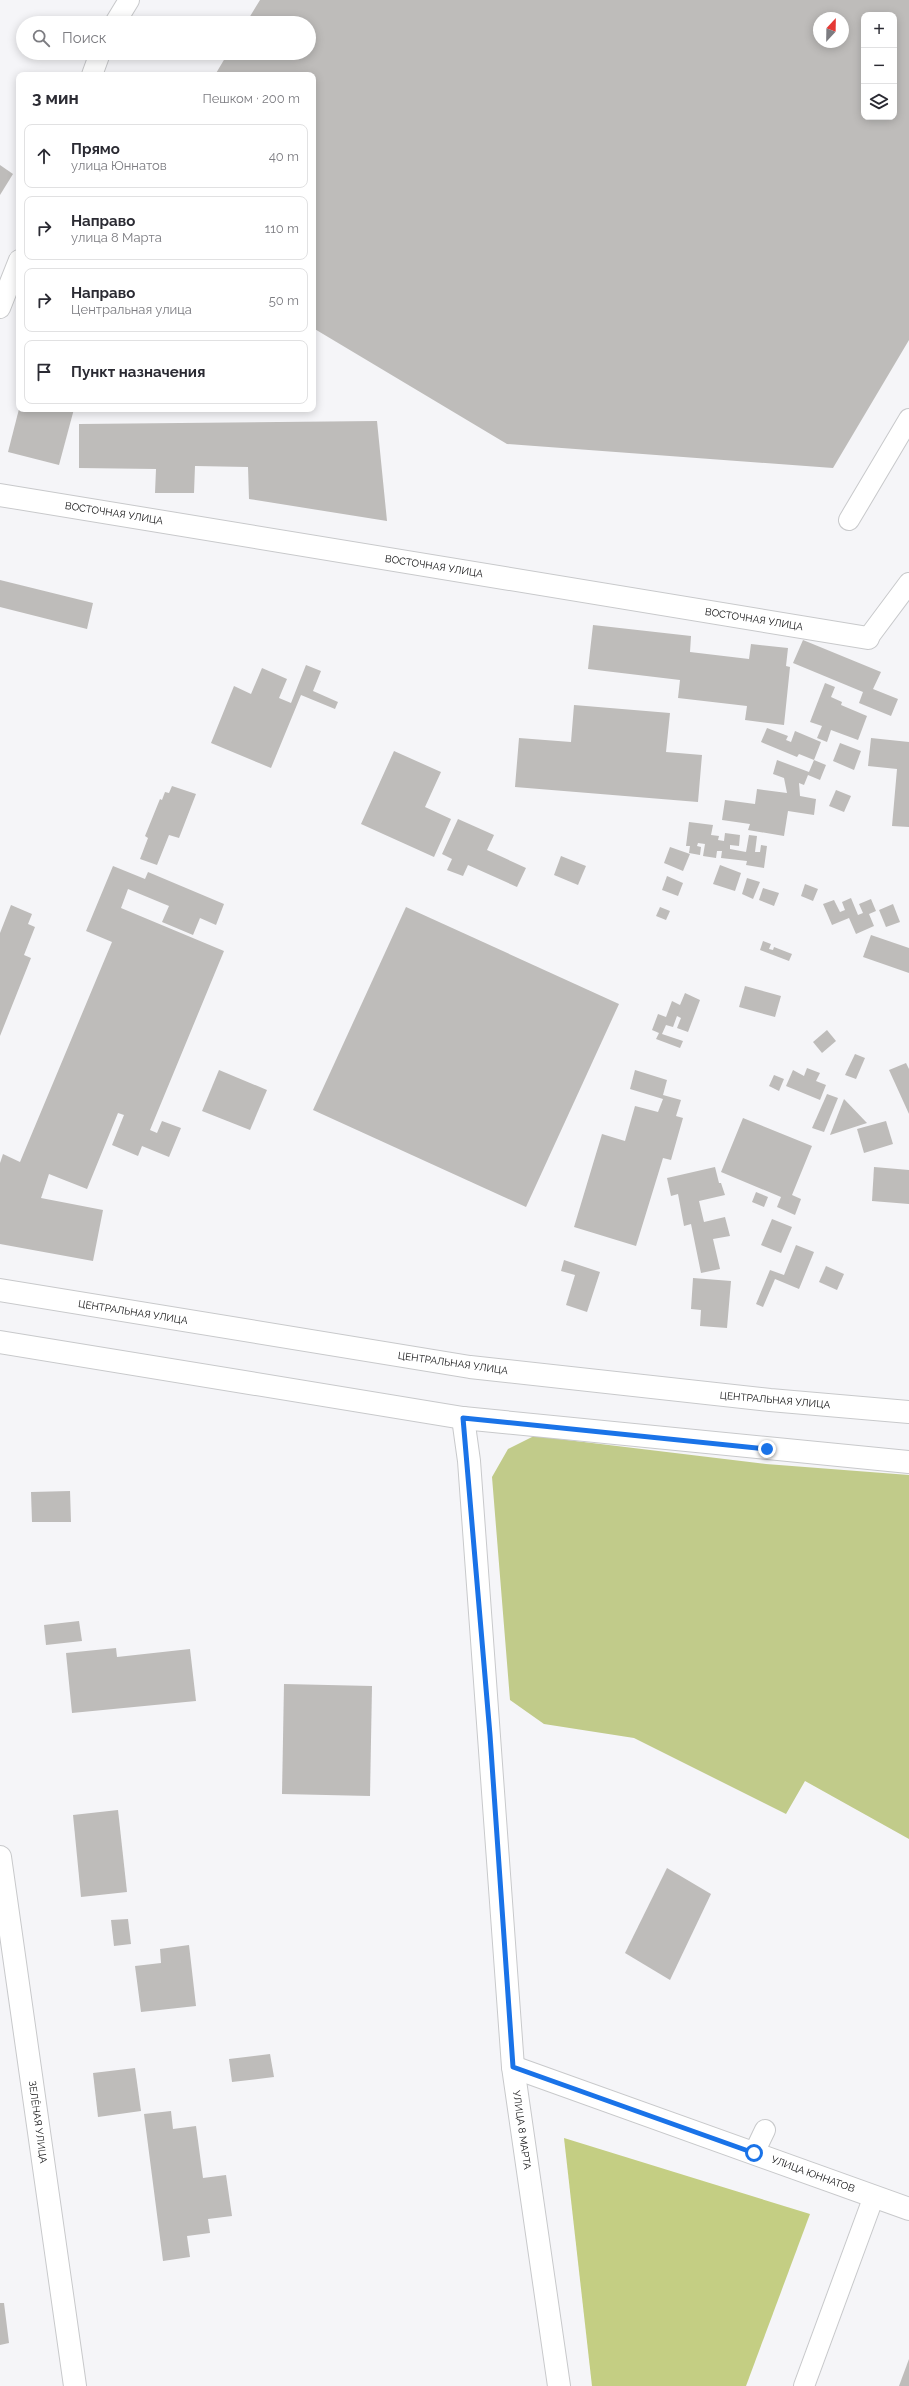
<!DOCTYPE html>
<html lang="ru">
<head>
<meta charset="utf-8">
<style>
	body { margin:0; font-family:Raleway,sans-serif; background:#f2f2f3; color:#2b2b33 }
	.controls { position:absolute; right:12px; top:12px; display:grid; overflow:hidden; border-radius:8px; box-shadow:0 2px 10px #0003 }
	.controls button { width:36px; height:36px; display:grid; place-items:center; padding:0; border:0; border-bottom:1px solid #e1e1e2; background:#fff; color:#2b2b33; font:20px sans-serif }
	.compass { position:absolute; left:813px; top:12px; width:36px; height:36px; border-radius:50%; background:#fff; box-shadow:0 2px 10px #0003; rotate:22deg }
	.stop { position:absolute; width:12px; height:12px; margin:-9px; border:3px solid #1a73e8; border-radius:50%; background:#fff }
	.stop.end { background:#1a73e8; border-color:#fff; box-shadow:0 1px 4px #0008 }
	.list { margin:0; padding:0; list-style:none }
	h2 { display:flex; justify-content:space-between; align-items:center; height:52px; margin:0; padding:0 16px; font-size:17px }
	h2 small { font-size:13px; font-weight:400; color:#7c7c81 }
	.list li { display:grid; grid-template-columns:26px 1fr auto; gap:12px; align-items:center; box-sizing:border-box; height:64px; margin:0 8px 8px; padding:0 8px; border:1px solid #e1e1e2; border-radius:8px }
	.list b { display:block; font-size:15px; white-space:nowrap }
	.list p { margin:0; font-size:13px; white-space:nowrap; color:#7c7c81 }
	.list em { font-size:13px; font-style:normal; color:#7c7c81 }
	.icon { flex:none; width:22px; height:22px; fill:none; stroke:currentColor; stroke-width:2; stroke-linecap:round; stroke-linejoin:round }
	.map { position:relative; flex:none; width:909px; height:2386px; overflow:hidden }
	.search { position:absolute; background:#fff; box-shadow:0 2px 10px #0003; left:16px; top:16px; width:300px; height:44px; display:flex; align-items:center; gap:10px; box-sizing:border-box; padding:0 14px; border-radius:22px; color:#7c7c81; font-size:15px }
	.panel { position:absolute; background:#fff; box-shadow:0 2px 10px #0003; left:16px; top:72px; width:300px; height:340px; border-radius:8px }
	.map>svg:first-child { display:block }
	.green { fill:#c1cb8a }
	.forest { fill:#c4ce83 }
	.building { fill:#bebcba; fill-rule:evenodd }
	.lines { fill:none; stroke-linecap:round; stroke-linejoin:round }
	.service-casing { stroke:#c8c9cb; stroke-width:22 }
	.minor-casing { stroke:#c8c9cb; stroke-width:24 }
	.secondary-casing { stroke:#c8c9cb; stroke-width:24 }
	.service { stroke:#fff; stroke-width:20 }
	.minor { stroke:#fff; stroke-width:22 }
	.secondary { stroke:#fff; stroke-width:22 }
	.route { stroke:#1a73e8; stroke-width:5 }
	.labels { text-anchor:middle; dominant-baseline:central; stroke-width:3; stroke-linejoin:round; paint-order:stroke }
	.street-label { font-size:10px; fill:#0f0f10; stroke:#fff }
</style>
</head>
<body>
<div class="map">
<svg width="909" height="2386" viewBox="0 0 909 2386">
	<rect width="100%" height="100%" fill="#f5f5f8"/>
	<polygon class="green" points="534,1436 766,1464 909,1475 909,1839 805,1781 786,1814 634,1738 544,1724 510,1700 492,1477 508,1449"/>
	<polygon class="forest" points="564,2138 810,2214 746,2386 592,2386"/>
	<g class="building">
		<path d="M260,0H909V340L833,468L507,444L313,328V75H215L228,53H309V23H246ZM864,15H894V117H864ZM819,18H843V42H819Z"/>
		<polygon points="0,165 13,174 0,195"/>
		<polygon points="19,409 74,409 59,465 8,452"/>
		<polygon points="377,421 387,521 249,499 248,467 195,466 194,493 155,493 156,469 79,468 79,424"/>
		<polygon points="0,580 93,603 87,629 0,607"/>
		<polygon points="593,625 691,636 690,652 749,659 751,644 788,648 786,666 790,667 784,725 745,720 747,706 678,698 680,680 588,669"/>
		<polygon points="803,640 881,672 873,689 898,699 891,716 859,703 863,692 793,663"/>
		<polygon points="306,665 321,671 313,691 338,702 335,709 301,695 271,768 211,743 234,686 251,694 262,668 287,679 279,698 291,703"/>
		<polygon points="825,683 835,687 831,697 842,702 841,705 867,716 858,740 831,730 827,742 817,738 822,726 810,722"/>
		<polygon points="574,705 670,713 666,752 702,755 698,802 515,787 519,738 571,742"/>
		<polygon points="767,728 788,736 786,740 791,742 795,731 821,742 814,760 826,765 820,780 808,775 804,785 799,783 800,796 816,799 814,815 788,811 784,836 748,830 750,824 722,820 725,800 755,804 757,789 787,793 784,778 773,774 777,760 809,772 814,760 799,754 797,757 761,742"/>
		<polygon points="871,738 909,742 909,827 892,826 897,769 868,766"/>
		<polygon points="840,743 861,751 854,770 833,761"/>
		<polygon points="394,751 441,772 425,807 451,819 434,857 361,824"/>
		<polygon points="172,786 196,794 179,838 169,835 157,865 140,859 148,838 145,836 160,799 162,800 165,792 169,793"/>
		<polygon points="836,790 851,796 844,812 829,806"/>
		<polygon points="458,819 494,835 487,850 526,868 517,887 468,865 463,876 447,870 452,859 442,854"/>
		<polygon points="689,822 713,825 711,835 719,836 718,840 724,841 725,833 740,835 739,846 730,845 730,849 746,852 749,835 757,836 755,852 760,852 761,845 767,846 764,868 746,865 747,861 721,858 722,851 717,851 716,858 703,856 705,844 698,843 697,846 701,847 700,855 689,853 690,846 686,846"/>
		<polygon points="670,847 690,854 683,871 664,863"/>
		<polygon points="561,856 586,866 578,885 554,875"/>
		<polygon points="720,865 741,873 735,891 713,884"/>
		<polygon points="113,866 145,879 148,872 224,904 216,925 200,918 193,935 162,922 169,906 128,889 121,908 224,951 150,1130 157,1133 162,1121 181,1128 169,1157 142,1146 138,1156 112,1145 124,1115 118,1113 87,1189 49,1174 41,1198 103,1210 93,1261 0,1244 0,1163 3,1154 20,1162 112,942 86,931"/>
		<polygon points="667,876 683,883 678,896 662,890"/>
		<polygon points="747,878 760,882 753,899 742,894"/>
		<polygon points="805,884 818,889 813,901 801,896"/>
		<polygon points="763,888 779,893 774,906 759,900"/>
		<polygon points="851,898 858,915 863,913 859,904 871,899 876,911 869,914 874,926 856,934 849,918 832,925 823,904 834,900 840,912 845,910 842,902"/>
		<polygon points="893,904 900,922 886,927 879,910"/>
		<polygon points="11,905 32,914 28,924 35,927 24,955 31,958 0,1036 0,933"/>
		<polygon points="406,907 619,1004 526,1207 313,1110"/>
		<polygon points="660,907 670,911 666,920 656,916"/>
		<polygon points="871,935 909,948 909,973 863,957"/>
		<polygon points="763,941 771,944 769,949 773,950 774,947 792,954 789,961 760,950"/>
		<polygon points="745,986 781,996 775,1017 739,1007"/>
		<polygon points="685,993 700,1000 688,1032 677,1028 681,1018 677,1016 673,1027 666,1025 662,1034 683,1041 680,1048 656,1039 659,1033 652,1030 658,1014 666,1017 672,1001 680,1005"/>
		<polygon points="827,1030 836,1041 822,1053 813,1042"/>
		<polygon points="855,1054 865,1058 856,1079 845,1075"/>
		<polygon points="906,1063 909,1069 909,1114 889,1070"/>
		<polygon points="807,1068 820,1073 816,1081 826,1085 820,1100 786,1086 793,1070 804,1076"/>
		<polygon points="219,1070 267,1090 250,1130 202,1111"/>
		<polygon points="635,1070 667,1080 663,1095 681,1100 676,1116 683,1118 671,1160 663,1158 636,1246 574,1227 602,1134 625,1141 635,1106 658,1112 663,1099 630,1089"/>
		<polygon points="774,1075 784,1079 779,1091 769,1086"/>
		<polygon points="827,1094 838,1098 824,1132 812,1128"/>
		<polygon points="844,1099 867,1123 830,1135"/>
		<polygon points="743,1118 812,1146 792,1195 801,1199 795,1215 777,1207 781,1197 721,1172"/>
		<polygon points="886,1121 893,1144 864,1153 857,1129"/>
		<polygon points="715,1167 719,1183 721,1183 725,1195 699,1201 704,1222 725,1217 730,1236 713,1239 720,1269 701,1273 691,1224 684,1226 678,1194 671,1196 667,1178"/>
		<polygon points="874,1167 909,1170 909,1204 872,1201"/>
		<polygon points="756,1192 768,1197 764,1207 752,1202"/>
		<polygon points="772,1219 792,1227 781,1253 761,1245"/>
		<polygon points="796,1245 814,1252 799,1289 775,1279 763,1307 756,1304 770,1270 784,1275"/>
		<polygon points="564,1260 600,1272 587,1312 566,1305 575,1275 561,1271"/>
		<polygon points="826,1266 844,1274 837,1290 819,1282"/>
		<polygon points="693,1278 731,1281 727,1328 700,1326 701,1310 691,1309"/>
		<polygon points="70,1491 71,1522 32,1522 31,1492"/>
		<polygon points="79,1621 82,1641 46,1645 44,1625"/>
		<polygon points="116,1648 117,1657 190,1649 196,1701 72,1713 66,1653"/>
		<polygon points="284,1684 372,1686 370,1796 282,1794"/>
		<polygon points="118,1810 127,1892 81,1897 73,1815"/>
		<polygon points="667,1868 711,1894 670,1980 625,1953"/>
		<polygon points="128,1919 131,1944 114,1946 111,1920"/>
		<polygon points="189,1945 196,2006 141,2012 135,1966 161,1963 160,1949"/>
		<polygon points="270,2054 274,2077 232,2082 229,2059"/>
		<polygon points="135,2068 141,2111 98,2117 93,2073"/>
		<polygon points="171,2111 173,2129 196,2126 203,2178 226,2175 232,2216 208,2219 210,2233 187,2236 190,2257 163,2261 144,2114"/>
		<polygon points="0,2303 4,2303 9,2343 0,2345"/>
		<polygon points="909,2359 909,2386 899,2386"/>
	</g>
	<g class="lines">
		<defs>
			<g id="service">
				<polyline points="115,23 129,0"/>
				<polyline points="92,75 100,53"/>
				<polyline points="0,308 19,260"/>
				<polyline points="849,520 909,419"/>
				<polyline points="868,638 909,583"/>
				<polyline points="754,2153 765,2130"/>
				<polyline points="804,2386 874,2196"/>
			</g>
			<g id="minor">
				<polyline points="0,495 868,638"/>
				<polyline points="463,1418 469,1461 513,2067 559,2386"/>
				<polyline points="0,1857 75,2386"/>
				<polyline points="513,2067 909,2209"/>
			</g>
			<g id="secondary">
				<polyline points="0,1290 470,1367 770,1400 909,1412"/>
				<polyline points="0,1342 463,1418 909,1462"/>
			</g>
		</defs>
		<use href="#service" class="service-casing"/>
		<use href="#minor" class="minor-casing"/>
		<use href="#secondary" class="secondary-casing"/>
		<use href="#service" class="service"/>
		<use href="#minor" class="minor"/>
		<use href="#secondary" class="secondary"/>
	</g>
	<g class="lines">
		<polyline class="route" points="754,2153 513,2067 490,1735 463,1418 767,1449"/>
	</g>
	<g class="labels">
		<g class="street-label">
			<text transform="translate(114 513) rotate(9)">ВОСТОЧНАЯ УЛИЦА</text>
			<text transform="translate(434 566) rotate(9)">ВОСТОЧНАЯ УЛИЦА</text>
			<text transform="translate(754 619) rotate(9)">ВОСТОЧНАЯ УЛИЦА</text>
			<text transform="translate(133 1312) rotate(9)">ЦЕНТРАЛЬНАЯ УЛИЦА</text>
			<text transform="translate(453 1363) rotate(8)">ЦЕНТРАЛЬНАЯ УЛИЦА</text>
			<text transform="translate(775 1400) rotate(5)">ЦЕНТРАЛЬНАЯ УЛИЦА</text>
			<text transform="translate(38 2122) rotate(82)">ЗЕЛЁНАЯ УЛИЦА</text>
			<text transform="translate(522 2130) rotate(82)">УЛИЦА 8 МАРТА</text>
			<text transform="translate(813 2174) rotate(20)">УЛИЦА ЮННАТОВ</text>
		</g>
	</g>
</svg>
<div class="controls">
<button>+</button>
<button>−</button>
<button><svg class="icon" aria-label="layers" viewBox="0 0 24 24"><path d="M12 4l9 5-9 5-9-5zM3 14l9 5 9-5"/></svg></button>
</div>
<svg class="compass" viewBox="-18 -18 36 36"><path d="M0-13l5 13h-10z" fill="#e53935"/><path d="M0 13l5-13h-10z" fill="#7c7c81"/></svg>
<div class="stop" style="left:754px;top:2153px"></div>
<div class="stop end" style="left:767px;top:1449px"></div>
<div class="search"><svg class="icon" aria-label="search" viewBox="0 0 24 24"><circle cx="10" cy="10" r="6"/><path d="M15 15l6 6"/></svg>Поиск</div>
<section class="panel">
<h2>3 мин<small>Пешком · 200 m</small></h2>
<ul class="list">
<li><svg class="icon" aria-label="ahead" viewBox="0 0 24 24"><path d="M12 20V5M6 11l6-6 6 6"/></svg><div><b>Прямо</b><p>улица Юннатов</p></div><em>40 m</em></li>
<li><svg class="icon" aria-label="right" viewBox="0 0 24 24"><path d="M7 20v-9h11M14 6l5 5-5 5"/></svg><div><b>Направо</b><p>улица 8 Марта</p></div><em>110 m</em></li>
<li><svg class="icon" aria-label="right" viewBox="0 0 24 24"><path d="M7 20v-9h11M14 6l5 5-5 5"/></svg><div><b>Направо</b><p>Центральная улица</p></div><em>50 m</em></li>
<li><svg class="icon" aria-label="arrive" viewBox="0 0 24 24"><path d="M6 21V4h12l-3 4 3 4H6"/></svg><div><b>Пункт назначения</b></div></li>
</ul>
</section>
</div>
</body>
</html>
